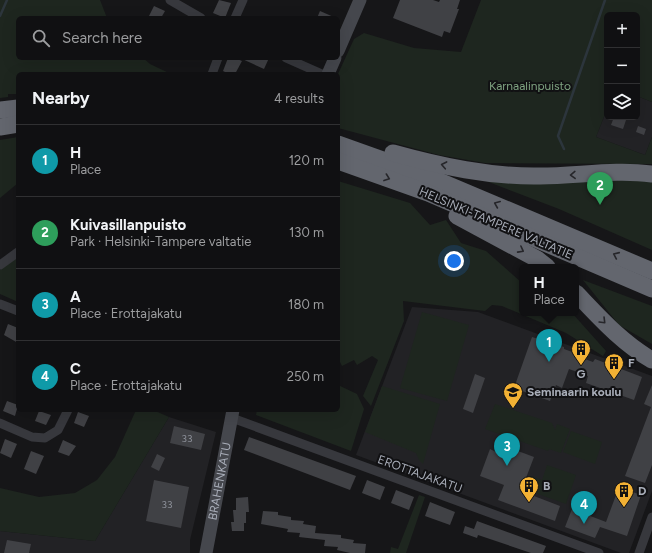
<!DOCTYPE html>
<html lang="en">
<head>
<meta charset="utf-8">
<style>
	body { margin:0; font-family:Figtree,sans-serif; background:#19191b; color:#f1f3f6 }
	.controls { position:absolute; right:12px; top:12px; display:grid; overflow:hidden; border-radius:6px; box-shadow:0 4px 16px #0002 }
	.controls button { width:36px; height:36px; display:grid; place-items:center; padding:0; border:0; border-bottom:1px solid #303032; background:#101012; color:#f1f3f6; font:20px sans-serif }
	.you { position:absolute; left:454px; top:261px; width:14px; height:14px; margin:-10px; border:3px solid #fff; border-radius:50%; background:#1a73e8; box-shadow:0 0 0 6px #1a73e833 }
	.badge { display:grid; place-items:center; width:26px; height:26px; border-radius:50%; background:#f2b134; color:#fff; font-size:13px; font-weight:700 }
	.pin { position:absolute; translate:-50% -33px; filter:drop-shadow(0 1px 2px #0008) }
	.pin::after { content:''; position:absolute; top:21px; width:14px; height:12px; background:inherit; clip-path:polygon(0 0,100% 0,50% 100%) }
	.popup { position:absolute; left:519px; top:264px; width:60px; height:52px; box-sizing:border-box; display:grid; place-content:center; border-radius:6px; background:#101012; filter:drop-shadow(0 1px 3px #0005); font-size:13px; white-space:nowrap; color:#9c9d9f }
	.popup b { font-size:15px; color:#f1f3f6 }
	.popup::after { content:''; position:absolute; left:50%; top:100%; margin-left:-8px; border:8px solid transparent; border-top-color:#101012 }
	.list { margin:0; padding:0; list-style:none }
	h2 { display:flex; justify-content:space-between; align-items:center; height:52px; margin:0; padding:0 16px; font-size:17px }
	h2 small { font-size:13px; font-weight:400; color:#9c9d9f }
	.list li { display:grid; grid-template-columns:26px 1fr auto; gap:12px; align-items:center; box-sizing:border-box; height:72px; padding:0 16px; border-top:1px solid #303032 }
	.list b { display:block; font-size:15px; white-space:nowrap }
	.list p { margin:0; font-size:13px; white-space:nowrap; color:#9c9d9f }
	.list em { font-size:13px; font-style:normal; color:#9c9d9f }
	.icon { flex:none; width:22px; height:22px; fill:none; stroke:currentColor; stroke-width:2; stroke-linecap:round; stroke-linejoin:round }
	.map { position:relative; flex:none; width:652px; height:553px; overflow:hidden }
	.search { position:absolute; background:#101012; box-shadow:0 4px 16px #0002; left:16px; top:16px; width:324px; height:44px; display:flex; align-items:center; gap:10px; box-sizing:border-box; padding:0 14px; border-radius:6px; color:#9c9d9f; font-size:15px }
	.panel { position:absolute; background:#101012; box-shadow:0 4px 16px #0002; left:16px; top:72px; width:324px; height:340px; border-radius:6px }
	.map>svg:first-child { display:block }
	.built { fill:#222225 }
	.green { fill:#1e261f }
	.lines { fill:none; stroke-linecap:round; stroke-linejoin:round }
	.stream { stroke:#2c353c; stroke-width:2.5 }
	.building { fill:#404145 }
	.minor { stroke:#37383d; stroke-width:9 }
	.secondary { stroke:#45474d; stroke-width:13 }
	.motorway { stroke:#63666e; stroke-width:17 }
	.oneway { stroke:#26262a }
	.labels { text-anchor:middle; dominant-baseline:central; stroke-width:4; stroke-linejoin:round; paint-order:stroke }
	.number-label { font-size:10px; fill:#8e929b }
	.park-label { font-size:12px; fill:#7fa381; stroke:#111113 }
	.street-label { font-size:12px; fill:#a8adb8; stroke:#111113 }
	.poi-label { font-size:12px; font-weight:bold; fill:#a8adb8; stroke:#111113; text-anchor:start }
</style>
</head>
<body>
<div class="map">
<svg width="652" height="553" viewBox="0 0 652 553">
	<rect width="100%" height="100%" fill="#161618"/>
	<g class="built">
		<polygon points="637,96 652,102 652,137 645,155 596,137 607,109 607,117 637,117"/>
		<polygon points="412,307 478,312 652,376 652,491 629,553 621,553 356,455"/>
		<polygon points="169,417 216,432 190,540 190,553 0,553 0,531 95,541"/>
	</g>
	<g class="green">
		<polygon points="0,0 100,0 107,18 18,18 18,58 143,58 150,64 171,74 18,74 18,94 8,94 8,97 0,98"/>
		<polygon points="481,0 652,0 652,102 637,96 637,15 607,15 607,109 596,137 645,155 652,137 652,164 485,163 439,155 338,128 338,74 354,39 364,33 414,48 461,52"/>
		<polygon points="18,137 18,183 0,198 0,140"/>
		<polygon points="473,176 652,180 652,250 559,209"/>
		<polygon points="338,181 410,203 430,225 446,220 461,243 486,251 522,283 522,313 572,313 606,351 603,356 566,333 502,306 492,305 485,311 403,301 404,321 371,406 363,396 378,360 372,356 357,365 354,360 342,366 338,358"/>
		<polygon points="18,256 18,302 0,294 0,270"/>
		<polygon points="583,280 652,306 652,344 619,325"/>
		<polygon points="422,312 469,325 447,401 400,388"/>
		<polygon points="338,385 357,394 364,409 351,451 256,415 257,410 338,410"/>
		<polygon points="382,386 440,404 423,464 419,460 416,453 365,432"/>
		<polygon points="495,404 552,423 555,430 557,424 570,429 561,453 549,449 548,451 485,429"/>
		<polygon points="136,410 153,410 169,417 95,541 0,531 0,488 39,497 75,493 97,480 115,457"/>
		<polygon points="571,431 602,442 595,464 563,452"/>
		<polygon points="547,465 576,475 566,504 527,490 531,476 542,480"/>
		<polygon points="419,495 425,497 406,553 390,553 391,547 398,549"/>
	</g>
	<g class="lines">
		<g class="stream">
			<polyline points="0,16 7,0"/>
			<polyline points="564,149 558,136 605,0"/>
		</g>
	</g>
	<g class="building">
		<polygon points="219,0 231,3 225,18 213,13"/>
		<polygon points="400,0 433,0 439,2 440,0 460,0 457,9 459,9 450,33 444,31 442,37 393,18"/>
		<polygon points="154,6 165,11 161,18 148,18"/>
		<polygon points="320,11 336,18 317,18"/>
		<polygon points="228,58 235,58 242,61 235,74 225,74 225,72 223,71"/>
		<polygon points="240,58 269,58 264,69"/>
		<polygon points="614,117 627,117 623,129 611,125"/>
		<polygon points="638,126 646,129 644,135 636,132"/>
		<polygon points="8,324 18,328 18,343 4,335"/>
		<polygon points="532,337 564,347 564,349 575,353 574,355 593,362 595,359 642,377 634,400 586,383 588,376 569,369 562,388 556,385 550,401 514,388"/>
		<polygon points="475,374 485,378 473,413 463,409"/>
		<polygon points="652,385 652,465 645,483 625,476 651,407 644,404"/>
		<polygon points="7,401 18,405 15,416 3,411"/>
		<polygon points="39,411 51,415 46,425 35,421"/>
		<polygon points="78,412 89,416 84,427 74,423"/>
		<polygon points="174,426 205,434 201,450 170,443"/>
		<polygon points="249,437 356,476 350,490 244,450"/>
		<polygon points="5,439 17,444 11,458 0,453"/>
		<polygon points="63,440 76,446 69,456 58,452"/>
		<polygon points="499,444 534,457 521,491 560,506 555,521 498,500 504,485 480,476 490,449 496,452"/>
		<polygon points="31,451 44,456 36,474 24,469"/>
		<polygon points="157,454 165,458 159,471 151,467"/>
		<polygon points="154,480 189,487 181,528 146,521"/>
		<polygon points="367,480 385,487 380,500 362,493"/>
		<polygon points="619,487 641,495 627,536 600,527 595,538 565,527 572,509 606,522"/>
		<polygon points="396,490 414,497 409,510 391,503"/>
		<polygon points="248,497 249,512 246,512 246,523 244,523 244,531 232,531 231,522 234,522 233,510 236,510 236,498"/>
		<polygon points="430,502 455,512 450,525 425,516"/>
		<polygon points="263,511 278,512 278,515 291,517 291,520 304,521 303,524 316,526 315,533 341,535 341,538 354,540 353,543 366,544 365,553 350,553 337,550 338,547 324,546 325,540 299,537 300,533 287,532 288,529 261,524"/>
		<polygon points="477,521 546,546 543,553 531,553 478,535 477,538 463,533 465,526 474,529"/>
		<polygon points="7,540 31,544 29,553 4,553"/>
	</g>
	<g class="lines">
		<g class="minor">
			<polyline points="170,0 201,18"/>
			<polyline points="235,18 243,0"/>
			<polyline points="286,58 322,74"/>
			<polyline points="212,74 218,58"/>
			<polyline points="0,265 18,252"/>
			<polyline points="0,304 18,311"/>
			<polyline points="232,418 599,553"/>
			<polyline points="0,423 32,437 45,438 58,430 68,410"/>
			<polyline points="639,553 652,517"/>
		</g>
		<g class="secondary">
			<polyline points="338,51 360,0"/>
			<polyline points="328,74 335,58"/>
			<path id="s1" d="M206,553L233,410"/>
		</g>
		<g class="motorway">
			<polyline points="0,110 18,108"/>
			<polyline points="0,127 18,124"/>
			<polyline points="338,144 425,175 652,271"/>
			<path d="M393,153C440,166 490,177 540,176C577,176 615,169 652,174"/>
			<polyline points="338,161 428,193 652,289"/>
			<polyline points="457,216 537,259 547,267"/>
			<path d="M576,293C599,317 622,343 652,360"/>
		</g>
	</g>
	<defs><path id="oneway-chevron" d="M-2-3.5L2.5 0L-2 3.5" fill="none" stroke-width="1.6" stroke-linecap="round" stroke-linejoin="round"/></defs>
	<g class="oneway">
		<use href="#oneway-chevron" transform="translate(444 165) rotate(-169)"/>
		<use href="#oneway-chevron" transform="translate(573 175) rotate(178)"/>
		<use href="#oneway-chevron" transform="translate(387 178) rotate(20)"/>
		<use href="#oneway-chevron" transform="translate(497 204) rotate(-157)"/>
		<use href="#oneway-chevron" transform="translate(521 250) rotate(28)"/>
		<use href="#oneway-chevron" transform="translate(616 255) rotate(-156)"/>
		<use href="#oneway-chevron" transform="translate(603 321) rotate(45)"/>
	</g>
	<defs>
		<symbol id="building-pin" viewBox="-11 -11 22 30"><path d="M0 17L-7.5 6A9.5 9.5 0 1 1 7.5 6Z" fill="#f2b134" stroke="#111113"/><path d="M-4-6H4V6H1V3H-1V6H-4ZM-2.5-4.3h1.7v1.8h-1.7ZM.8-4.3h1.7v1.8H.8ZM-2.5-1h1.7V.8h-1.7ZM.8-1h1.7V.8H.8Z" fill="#111"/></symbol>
		<symbol id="school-pin" viewBox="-11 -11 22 30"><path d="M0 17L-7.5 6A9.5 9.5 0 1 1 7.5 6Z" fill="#f2b134" stroke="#111113"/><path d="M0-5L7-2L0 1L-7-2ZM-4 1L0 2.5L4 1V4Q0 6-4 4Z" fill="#111"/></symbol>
	</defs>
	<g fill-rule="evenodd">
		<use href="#building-pin" x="570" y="338" width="22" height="30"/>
		<use href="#building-pin" x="603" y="352" width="22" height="30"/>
		<use href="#school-pin" x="502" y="381" width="22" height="30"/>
		<use href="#building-pin" x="518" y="475" width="22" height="30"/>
		<use href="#building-pin" x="613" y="480" width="22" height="30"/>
	</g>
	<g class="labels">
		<g class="number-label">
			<text x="187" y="438">33</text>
			<text x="167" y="504">33</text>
		</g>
		<g class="park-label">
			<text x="530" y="86">Karnaalinpuisto</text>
		</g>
		<g class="street-label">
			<text transform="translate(496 223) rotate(23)">HELSINKI-TAMPERE VALTATIE</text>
			<text transform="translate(420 474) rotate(20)">EROTTAJAKATU</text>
			<text stroke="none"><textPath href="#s1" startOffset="73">BRAHENKATU</textPath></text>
		</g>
		<g class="poi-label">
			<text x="628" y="363">F</text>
			<text x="581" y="374" text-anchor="middle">G</text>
			<text x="527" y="392">Seminaarin koulu</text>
			<text x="543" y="486">B</text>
			<text x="638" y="491">D</text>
		</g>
	</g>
</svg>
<div class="controls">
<button>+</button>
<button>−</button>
<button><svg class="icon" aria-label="layers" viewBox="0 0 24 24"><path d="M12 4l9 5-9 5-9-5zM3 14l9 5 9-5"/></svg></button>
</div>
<div class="you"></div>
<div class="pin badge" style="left:549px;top:362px;background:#0f9aa8">1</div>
<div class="popup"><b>H</b>Place</div>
<div class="pin badge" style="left:600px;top:205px;background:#2e9e5b">2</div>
<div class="pin badge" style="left:507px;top:466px;background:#0f9aa8">3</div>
<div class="pin badge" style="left:584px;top:524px;background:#0f9aa8">4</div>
<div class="search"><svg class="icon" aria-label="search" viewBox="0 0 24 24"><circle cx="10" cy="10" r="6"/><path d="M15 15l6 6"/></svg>Search here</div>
<section class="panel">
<h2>Nearby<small>4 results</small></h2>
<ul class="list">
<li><span class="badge" style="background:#0f9aa8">1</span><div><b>H</b><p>Place</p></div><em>120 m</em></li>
<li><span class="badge" style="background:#2e9e5b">2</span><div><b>Kuivasillanpuisto</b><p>Park · Helsinki-Tampere valtatie</p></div><em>130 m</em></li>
<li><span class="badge" style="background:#0f9aa8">3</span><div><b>A</b><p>Place · Erottajakatu</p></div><em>180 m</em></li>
<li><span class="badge" style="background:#0f9aa8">4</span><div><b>C</b><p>Place · Erottajakatu</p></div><em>250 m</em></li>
</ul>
</section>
</div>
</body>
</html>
